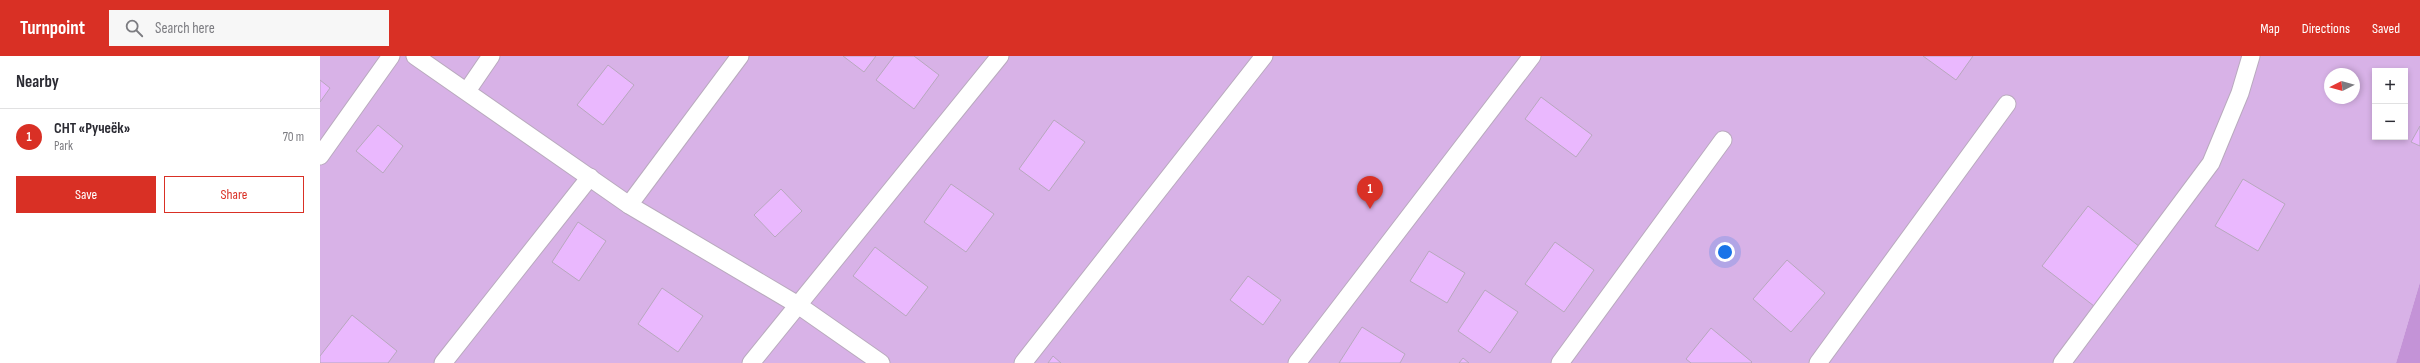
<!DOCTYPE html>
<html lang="en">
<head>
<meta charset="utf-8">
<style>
	body { margin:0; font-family:"Sofia Sans Condensed",sans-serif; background:#f7f7f7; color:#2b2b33 }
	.controls { position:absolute; right:12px; top:12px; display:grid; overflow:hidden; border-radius:0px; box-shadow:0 2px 6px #0003 }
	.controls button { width:36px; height:36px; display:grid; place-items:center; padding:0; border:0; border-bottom:1px solid #e1e1e2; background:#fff; color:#2b2b33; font:20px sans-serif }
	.compass { position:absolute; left:2004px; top:12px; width:36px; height:36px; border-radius:50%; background:#fff; box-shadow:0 2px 6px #0003; rotate:264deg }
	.you { position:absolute; left:1405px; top:196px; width:14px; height:14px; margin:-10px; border:3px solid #fff; border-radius:50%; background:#1a73e8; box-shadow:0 0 0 6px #1a73e833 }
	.badge { display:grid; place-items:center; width:26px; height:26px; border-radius:50%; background:#d93025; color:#fff; font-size:13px; font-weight:700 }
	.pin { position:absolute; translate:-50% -33px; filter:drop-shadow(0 1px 2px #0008) }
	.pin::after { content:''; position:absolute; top:21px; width:14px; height:12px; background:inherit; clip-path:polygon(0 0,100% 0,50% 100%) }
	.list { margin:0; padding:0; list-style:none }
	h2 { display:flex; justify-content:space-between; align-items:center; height:52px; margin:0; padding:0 16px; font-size:17px }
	h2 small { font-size:13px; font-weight:400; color:#7c7c81 }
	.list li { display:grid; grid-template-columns:26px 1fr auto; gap:12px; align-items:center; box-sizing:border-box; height:56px; padding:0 16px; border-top:1px solid #e1e1e2 }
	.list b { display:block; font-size:15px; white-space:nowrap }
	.list p { margin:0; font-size:13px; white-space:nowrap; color:#7c7c81 }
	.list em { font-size:13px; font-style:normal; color:#7c7c81 }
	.actions { display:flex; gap:8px; padding:12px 16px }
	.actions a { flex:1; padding:9px 0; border:1px solid #d93025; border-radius:0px; text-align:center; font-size:14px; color:#d93025 }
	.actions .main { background:#d93025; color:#fff }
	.icon { flex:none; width:22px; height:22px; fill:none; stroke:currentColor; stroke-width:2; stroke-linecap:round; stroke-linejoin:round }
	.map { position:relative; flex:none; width:2100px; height:307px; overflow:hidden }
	header { display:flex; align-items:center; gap:24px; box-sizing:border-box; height:56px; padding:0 20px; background:#d93025; color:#fff }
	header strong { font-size:19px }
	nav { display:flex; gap:22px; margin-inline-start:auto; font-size:14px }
	.search { width:280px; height:36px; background:#f7f7f7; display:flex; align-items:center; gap:10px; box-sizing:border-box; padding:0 14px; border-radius:0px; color:#7c7c81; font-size:15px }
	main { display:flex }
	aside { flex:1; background:#fff }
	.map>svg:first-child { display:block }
	.green { fill:#d8b2e7; fill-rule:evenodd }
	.forest { fill:#c493d7 }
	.building { fill:#eab8fe; stroke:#b7a8bd }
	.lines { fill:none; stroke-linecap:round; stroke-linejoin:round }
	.lane-casing { stroke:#b9aabe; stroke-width:19 }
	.lane { stroke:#fff; stroke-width:17 }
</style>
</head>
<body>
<header>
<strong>Turnpoint</strong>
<div class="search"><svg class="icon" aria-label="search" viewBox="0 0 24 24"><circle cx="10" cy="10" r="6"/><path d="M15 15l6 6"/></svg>Search here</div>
<nav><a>Map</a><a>Directions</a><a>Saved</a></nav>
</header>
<main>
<aside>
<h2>Nearby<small></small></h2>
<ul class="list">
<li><span class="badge">1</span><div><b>СНТ «Ручеёк»</b><p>Park</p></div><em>70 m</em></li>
</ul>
<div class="actions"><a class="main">Save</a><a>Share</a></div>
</aside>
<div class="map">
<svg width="2100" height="307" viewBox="0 0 2100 307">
	<rect width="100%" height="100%" fill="#f0e0f6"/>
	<path class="green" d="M0,0H2100V226L2076,307H0ZM2055,15H2085V81H2055ZM2010,18H2034V42H2010Z"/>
	<polygon class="forest" points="2100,226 2100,307 2076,307"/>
	<g class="building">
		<polygon points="523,0 556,0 544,16"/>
		<polygon points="574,0 594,0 619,19 594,53 556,24"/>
		<polygon points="1603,0 1653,0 1636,24"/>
		<polygon points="288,9 314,29 283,69 257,49"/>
		<polygon points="0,24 10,32 0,46"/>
		<polygon points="1221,41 1272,79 1256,101 1205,63"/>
		<polygon points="734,64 765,86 729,135 699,113"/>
		<polygon points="58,69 83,90 63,117 36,95"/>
		<polygon points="2100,70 2100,90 2091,86"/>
		<polygon points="1923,123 1965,148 1938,195 1895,170"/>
		<polygon points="631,128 674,158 646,196 604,166"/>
		<polygon points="461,133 482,155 455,181 434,159"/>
		<polygon points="1768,150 1820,191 1774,250 1722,210"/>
		<polygon points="258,166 286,185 259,225 232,206"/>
		<polygon points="1235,186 1274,214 1244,256 1205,228"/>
		<polygon points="555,191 608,231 586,260 533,220"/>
		<polygon points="1109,195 1145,217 1127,247 1090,225"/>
		<polygon points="1467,204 1505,237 1471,276 1433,243"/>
		<polygon points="928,220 961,244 943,269 910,244"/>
		<polygon points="342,232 383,260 358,296 318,268"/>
		<polygon points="1165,234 1198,256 1170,297 1138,275"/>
		<polygon points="32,259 77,295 68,307 0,307 0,300"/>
		<polygon points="1042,271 1085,298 1080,307 1019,307"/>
		<polygon points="1391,272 1432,306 1431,307 1371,307 1366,303"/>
		<polygon points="733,300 741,307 728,307"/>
		<polygon points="1143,302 1149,307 1139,307"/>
	</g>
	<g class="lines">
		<defs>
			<g id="lane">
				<polyline points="95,0 309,149 478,249 561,307"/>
				<polyline points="147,35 171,0"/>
				<polyline points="0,100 71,0"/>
				<polyline points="309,149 420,0"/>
				<polyline points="123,307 270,121"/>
				<polyline points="431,307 680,0"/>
				<polyline points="703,307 944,0"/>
				<polyline points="977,307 1212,0"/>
				<polyline points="1240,307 1403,84"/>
				<polyline points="1498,307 1687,48"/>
				<polyline points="1742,307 1891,107 1920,37 1931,0"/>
			</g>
		</defs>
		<use href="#lane" class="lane-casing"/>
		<use href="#lane" class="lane"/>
	</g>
</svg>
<div class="controls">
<button>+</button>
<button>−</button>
</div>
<svg class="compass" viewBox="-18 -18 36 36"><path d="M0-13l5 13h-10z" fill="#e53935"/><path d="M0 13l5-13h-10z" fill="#7c7c81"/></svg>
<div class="you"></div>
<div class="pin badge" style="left:1050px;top:153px">1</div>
</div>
</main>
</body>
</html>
